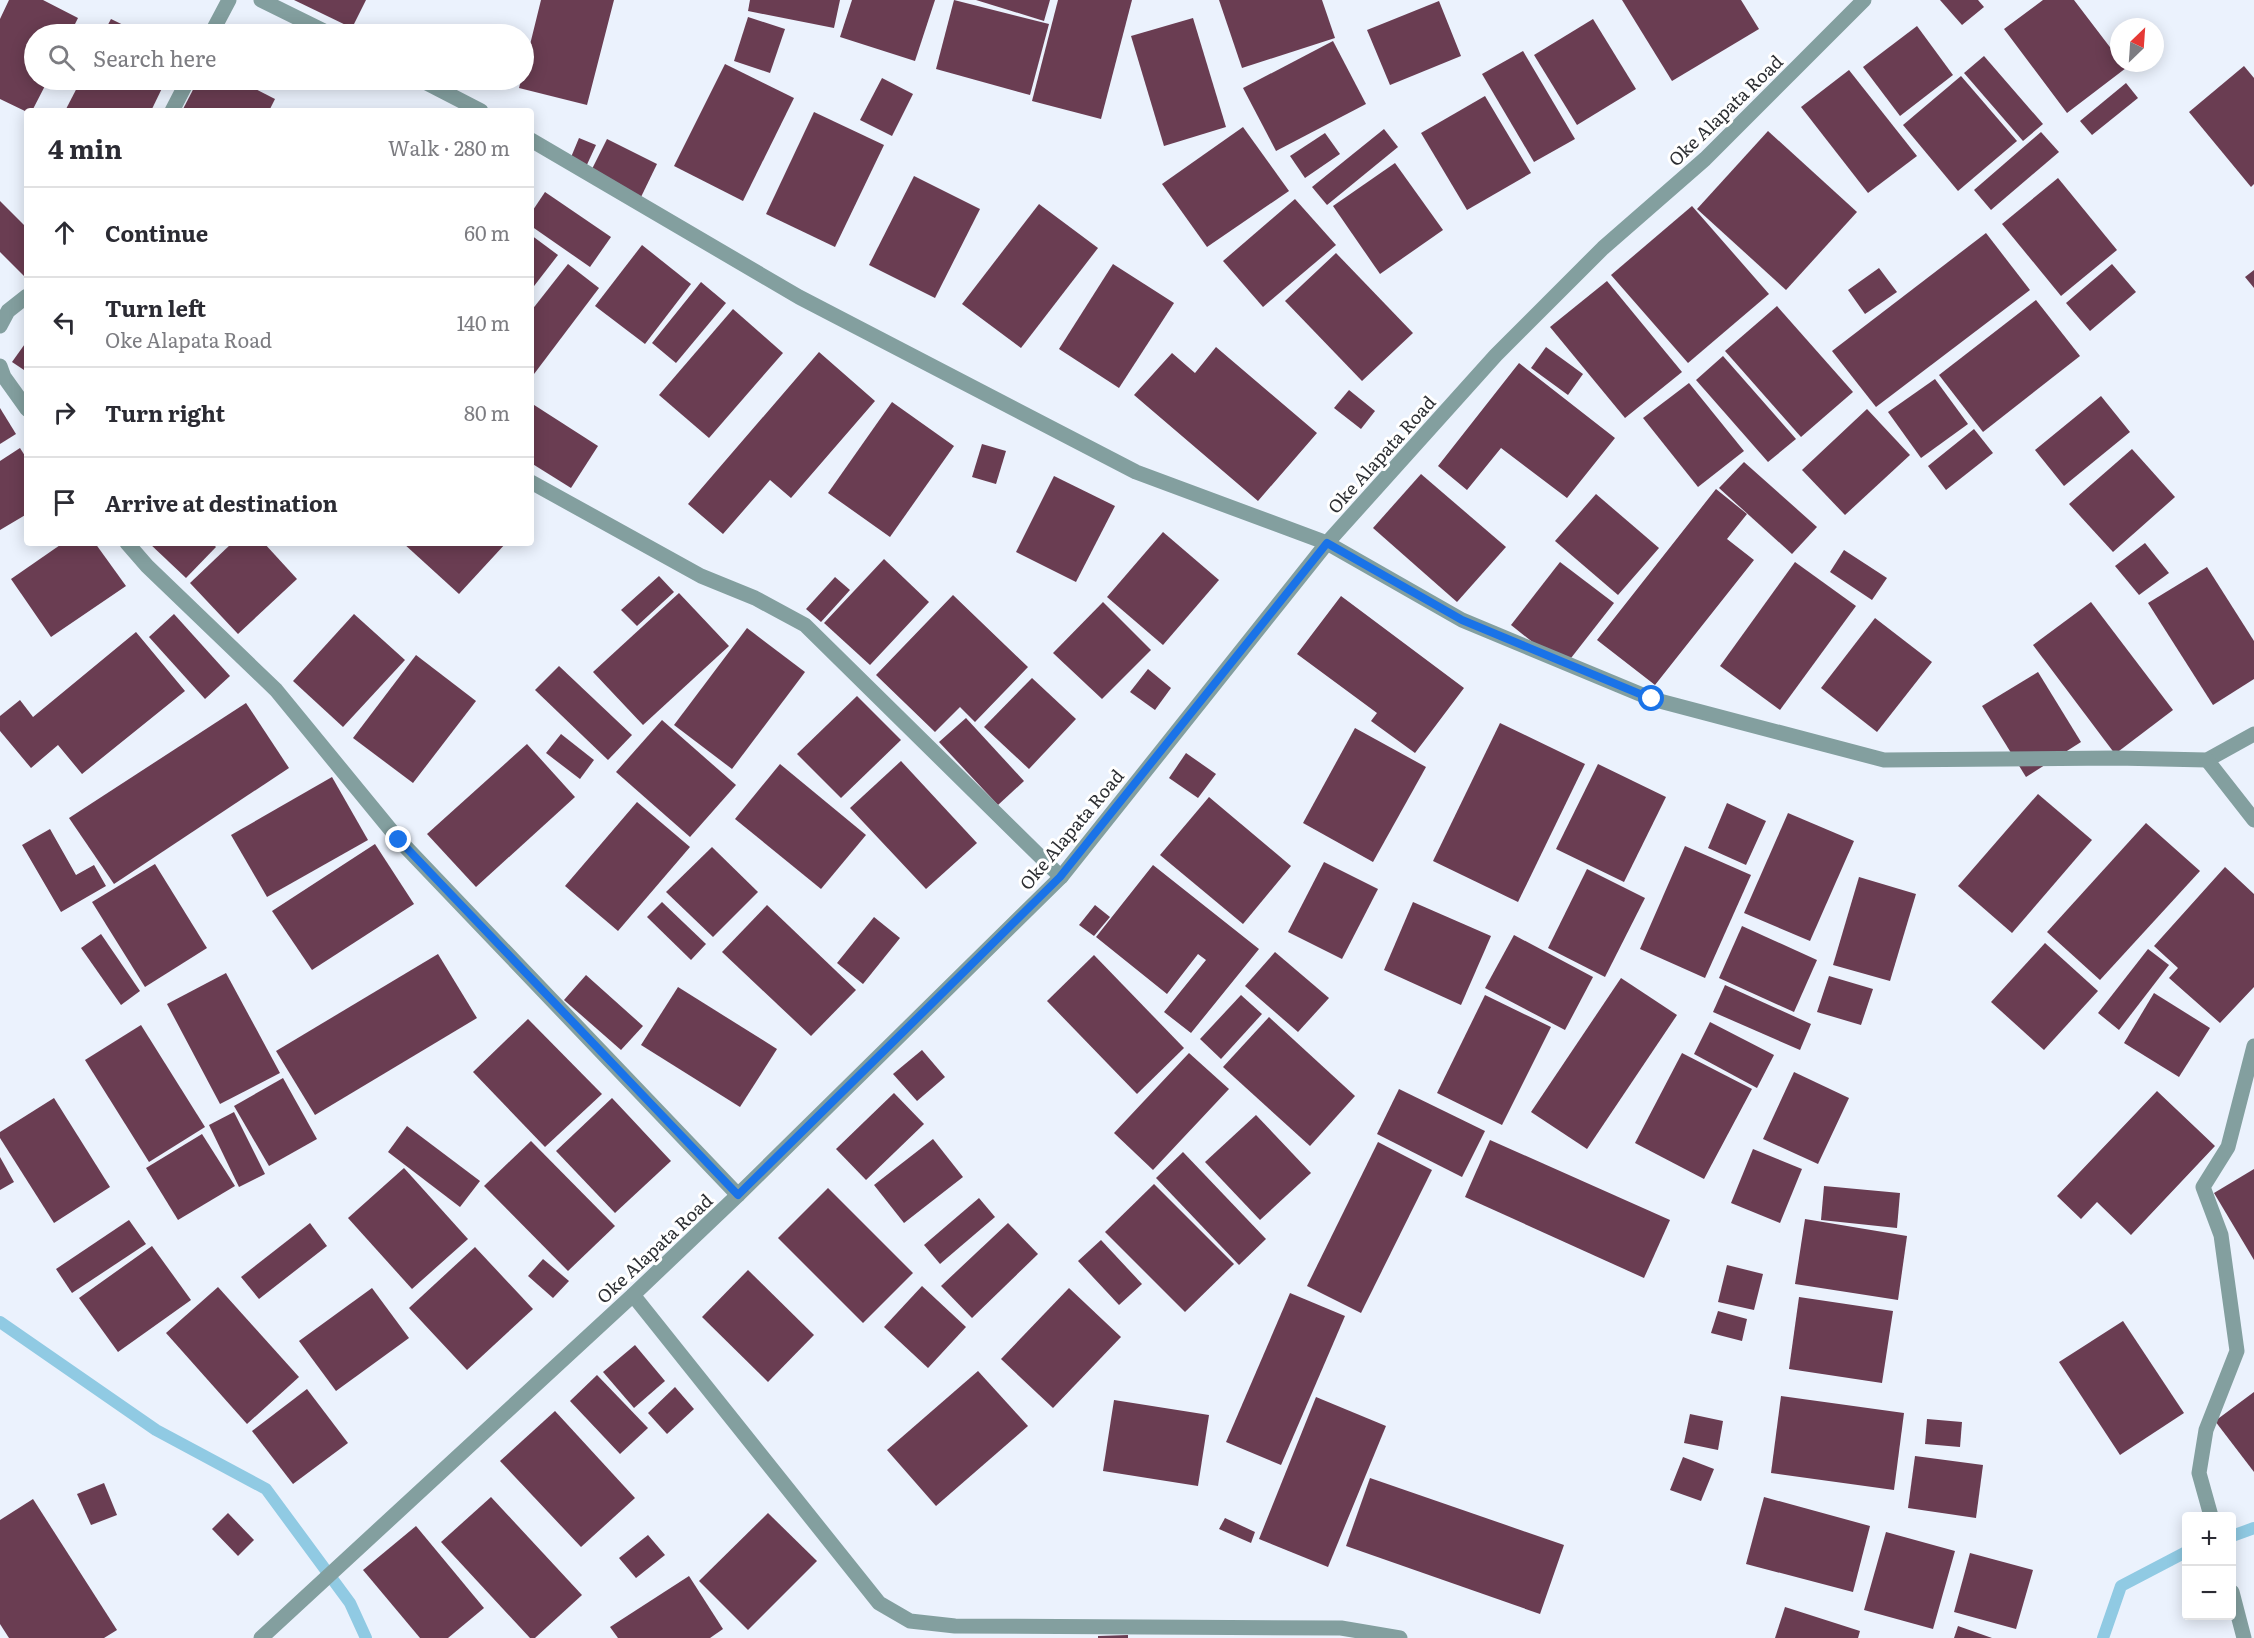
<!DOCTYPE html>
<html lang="en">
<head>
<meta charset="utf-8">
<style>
	body { margin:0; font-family:Literata,serif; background:#f2f2f3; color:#2b2b33 }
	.controls { position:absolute; right:18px; bottom:18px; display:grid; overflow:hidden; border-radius:6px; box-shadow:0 3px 15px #0003 }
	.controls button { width:54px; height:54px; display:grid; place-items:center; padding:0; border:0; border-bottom:2px solid #e1e1e2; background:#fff; color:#2b2b33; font:30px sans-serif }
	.compass { position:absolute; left:2110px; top:18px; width:54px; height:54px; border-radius:50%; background:#fff; box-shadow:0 3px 15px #0003; rotate:25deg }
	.stop { position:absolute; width:18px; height:18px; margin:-14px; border:4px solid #1a73e8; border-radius:50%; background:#fff }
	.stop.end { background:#1a73e8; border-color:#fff; box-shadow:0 2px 6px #0008 }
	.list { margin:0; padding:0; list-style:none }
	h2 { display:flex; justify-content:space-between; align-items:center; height:78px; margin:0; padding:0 24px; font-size:26px }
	h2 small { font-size:20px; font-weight:400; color:#7c7c81 }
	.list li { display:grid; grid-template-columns:39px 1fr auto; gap:18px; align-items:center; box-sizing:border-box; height:90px; padding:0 24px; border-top:2px solid #e1e1e2 }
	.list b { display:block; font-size:22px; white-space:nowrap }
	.list p { margin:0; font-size:20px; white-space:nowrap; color:#7c7c81 }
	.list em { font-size:20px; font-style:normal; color:#7c7c81 }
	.icon { flex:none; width:33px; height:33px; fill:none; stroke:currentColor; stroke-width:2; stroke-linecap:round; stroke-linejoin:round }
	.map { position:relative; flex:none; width:2254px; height:1638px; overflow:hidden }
	.search { position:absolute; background:#fff; box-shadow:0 3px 15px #0003; left:24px; top:24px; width:510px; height:66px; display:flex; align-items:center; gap:15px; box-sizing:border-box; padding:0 21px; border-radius:33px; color:#7c7c81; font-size:22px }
	.panel { position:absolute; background:#fff; box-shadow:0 3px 15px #0003; left:24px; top:108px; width:510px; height:438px; border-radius:6px }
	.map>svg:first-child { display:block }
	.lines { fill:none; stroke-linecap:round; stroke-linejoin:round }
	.stream { stroke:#90cae3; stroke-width:12 }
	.building { fill:#6a3d52 }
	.street { stroke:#839f9f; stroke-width:15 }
	.route { stroke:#1a73e8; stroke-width:8 }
	.labels { text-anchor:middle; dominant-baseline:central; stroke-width:6; stroke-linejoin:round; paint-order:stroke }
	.street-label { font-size:18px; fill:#2d2f33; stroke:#fff }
</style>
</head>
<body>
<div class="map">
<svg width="2254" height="1638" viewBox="0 0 2254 1638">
	<rect width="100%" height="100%" fill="#ebf2fd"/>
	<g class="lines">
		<g class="stream">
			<polyline points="0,1322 156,1430 266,1489 350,1603 366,1638"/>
			<polyline points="2232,1536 2254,1528"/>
			<polyline points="2103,1638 2121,1586 2186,1552"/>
		</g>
	</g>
	<g class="building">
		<polygon points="9,0 43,0 78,18 70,34 34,34 34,80 48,80 32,111 27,112 0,99 0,19"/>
		<polygon points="294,0 366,0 352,28"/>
		<polygon points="541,0 614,0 587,105 519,88 521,80 524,80 524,69"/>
		<polygon points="750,0 840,0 834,28 748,11"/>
		<polygon points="852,0 935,0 915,61 840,37"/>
		<polygon points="954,0 1049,24 1030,95 936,69"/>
		<polygon points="976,0 1050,0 1044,21"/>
		<polygon points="1058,0 1132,0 1101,119 1032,101"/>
		<polygon points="1219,0 1322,0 1335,38 1242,68"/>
		<polygon points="1622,0 1741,0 1759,29 1672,81"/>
		<polygon points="1940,0 1978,0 1984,7 1962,25"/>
		<polygon points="2043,0 2074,0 2119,59 2119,63 2122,63 2126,68 2067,113 2004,29"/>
		<polygon points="1439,1 1461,56 1390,85 1367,30"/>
		<polygon points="748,17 785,29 770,73 734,61"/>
		<polygon points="1193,18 1226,127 1164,146 1131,36"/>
		<polygon points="111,19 142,34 103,34"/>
		<polygon points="1593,19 1636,89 1577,125 1534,55"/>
		<polygon points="1917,26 1953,75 1900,116 1863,67"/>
		<polygon points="1333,41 1366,104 1276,151 1243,88"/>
		<polygon points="1523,51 1575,139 1534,162 1482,74"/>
		<polygon points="1984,56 2043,124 2023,141 1964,73"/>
		<polygon points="725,64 794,98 743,201 674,166"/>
		<polygon points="2244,66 2254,78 2254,184 2251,187 2189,112"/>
		<polygon points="1849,70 1917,156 1868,193 1801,107"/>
		<polygon points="1961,76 2017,141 1958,191 1903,125"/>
		<polygon points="882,78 913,94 892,136 860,120"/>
		<polygon points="81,80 166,80 151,111 65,111"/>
		<polygon points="198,80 238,80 275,99 269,111 182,111"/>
		<polygon points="2126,83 2138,98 2092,135 2080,121"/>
		<polygon points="1485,96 1531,173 1467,210 1421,133"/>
		<polygon points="814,112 884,145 835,247 766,214"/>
		<polygon points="1243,127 1289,191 1207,247 1162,184"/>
		<polygon points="1384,129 1398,147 1327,205 1312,187"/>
		<polygon points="1768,131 1857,212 1786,290 1697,209"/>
		<polygon points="2041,132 2059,152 1991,210 1974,190"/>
		<polygon points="1325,133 1340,154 1305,178 1290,156"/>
		<polygon points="579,138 596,145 585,169 569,162"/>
		<polygon points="607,139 657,164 641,197 591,171"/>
		<polygon points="1395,163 1443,230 1380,274 1333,206"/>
		<polygon points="914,176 980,209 935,298 869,265"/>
		<polygon points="2058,178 2117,250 2061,296 2002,224"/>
		<polygon points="545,192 611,237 590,267 531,226 531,213"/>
		<polygon points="1295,199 1336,245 1263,307 1223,261"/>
		<polygon points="0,201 27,228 26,278 0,252"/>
		<polygon points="1039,204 1098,248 1021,348 962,304"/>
		<polygon points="1692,206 1769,294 1688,363 1611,275"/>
		<polygon points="1986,233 2030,290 1876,407 1832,351"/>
		<polygon points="531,235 558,255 531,290"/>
		<polygon points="642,245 691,284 645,344 595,306"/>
		<polygon points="1336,253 1413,333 1362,381 1285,301"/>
		<polygon points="568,264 599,288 531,378 531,311"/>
		<polygon points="1113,264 1174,303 1119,388 1059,349"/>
		<polygon points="2112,264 2136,292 2090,331 2066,303"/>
		<polygon points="1879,268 1897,292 1865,314 1848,290"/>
		<polygon points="2254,270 2254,288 2245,277"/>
		<polygon points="1607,281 1682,372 1625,418 1550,327"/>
		<polygon points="701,282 726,303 676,363 652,343"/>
		<polygon points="2036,300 2080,356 1983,432 1939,375"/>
		<polygon points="1777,306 1853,392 1801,437 1725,351"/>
		<polygon points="733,309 783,353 709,438 659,395"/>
		<polygon points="27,341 27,372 12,362"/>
		<polygon points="1216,347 1317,433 1258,501 1134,395 1172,353 1195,373"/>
		<polygon points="1546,347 1583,374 1568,395 1531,368"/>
		<polygon points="819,352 875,401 791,498 770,480 723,534 688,504"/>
		<polygon points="1723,356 1796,439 1768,462 1696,380"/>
		<polygon points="1519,363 1615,438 1567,498 1501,448 1467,490 1438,466"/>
		<polygon points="1935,379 1968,424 1921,458 1888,412"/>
		<polygon points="1689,383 1744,451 1698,487 1643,418"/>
		<polygon points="1349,390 1375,411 1361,429 1334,408"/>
		<polygon points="2101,396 2130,432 2064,486 2035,450"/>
		<polygon points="892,402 954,446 890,537 828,493"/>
		<polygon points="531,403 598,446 571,488 531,463"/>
		<polygon points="0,408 16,434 0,444"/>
		<polygon points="1867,409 1910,455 1845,515 1802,470"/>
		<polygon points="1974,429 1993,453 1946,490 1928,466"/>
		<polygon points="982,444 1006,451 996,484 972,477"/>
		<polygon points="20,448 27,459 27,514 0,530 0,461"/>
		<polygon points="2132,449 2175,497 2113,552 2069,504"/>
		<polygon points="1744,462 1817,527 1792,554 1719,488"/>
		<polygon points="1421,474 1506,547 1457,602 1373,528"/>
		<polygon points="1054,476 1115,506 1076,582 1016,552"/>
		<polygon points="1716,489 1747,514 1727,539 1754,560 1655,685 1597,640"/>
		<polygon points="1596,494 1659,548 1618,595 1555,541"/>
		<polygon points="1163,532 1219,580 1163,645 1107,597"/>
		<polygon points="63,543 95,543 126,586 51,637 11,579"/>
		<polygon points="149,543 212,543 216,547 186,578"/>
		<polygon points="232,543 264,543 297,579 238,634 190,583"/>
		<polygon points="403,543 506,543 459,594"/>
		<polygon points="2145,543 2169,573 2139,595 2115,566"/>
		<polygon points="1844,550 1887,578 1872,600 1830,572"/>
		<polygon points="884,559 929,602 870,665 824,623"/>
		<polygon points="1560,562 1614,603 1564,667 1511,625"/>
		<polygon points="1795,562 1856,606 1780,710 1720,666"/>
		<polygon points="2207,567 2254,641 2254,679 2213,705 2148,603"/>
		<polygon points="659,576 674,592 637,626 621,610"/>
		<polygon points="835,577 850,590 821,622 806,609"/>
		<polygon points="679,593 729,646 643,725 593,672"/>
		<polygon points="953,595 1028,667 975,722 960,707 935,732 876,675"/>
		<polygon points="1341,596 1464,688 1415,753 1371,721 1377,713 1297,654"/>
		<polygon points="1103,602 1151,650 1102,699 1053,653"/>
		<polygon points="2091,602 2173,710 2115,754 2033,645"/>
		<polygon points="174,614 230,676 205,699 149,637"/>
		<polygon points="354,614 405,660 343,727 293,681"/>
		<polygon points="1875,618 1932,662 1877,732 1821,688"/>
		<polygon points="747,628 805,672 732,769 674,725"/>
		<polygon points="136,632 185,691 82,774 58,745 31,768 0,731 0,716 20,700 33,717"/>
		<polygon points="416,655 476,701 413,783 353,738"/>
		<polygon points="559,666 632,735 608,760 535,690"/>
		<polygon points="1148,669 1171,688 1155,710 1130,692"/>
		<polygon points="2038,672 2081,742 2026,777 1982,706"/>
		<polygon points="1032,678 1076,719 1029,769 984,727"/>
		<polygon points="857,696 901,740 841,798 797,754"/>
		<polygon points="246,703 289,768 114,884 69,818"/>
		<polygon points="966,718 1024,781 998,805 939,742"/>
		<polygon points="662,720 736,785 690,837 616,772"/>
		<polygon points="1500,723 1585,764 1518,902 1433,861"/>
		<polygon points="1355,728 1426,767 1373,862 1303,823"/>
		<polygon points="561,734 594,760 580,779 546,753"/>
		<polygon points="527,744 575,797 476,887 427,834"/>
		<polygon points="1186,753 1216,774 1198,798 1169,778"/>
		<polygon points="901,761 977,843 926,889 850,808"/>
		<polygon points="780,764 866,835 821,889 735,819"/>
		<polygon points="1598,764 1666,797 1624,882 1556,849"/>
		<polygon points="332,777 368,840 267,897 231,835"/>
		<polygon points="2038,794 2092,840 2012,933 1958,886"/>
		<polygon points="1209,797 1291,866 1243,924 1160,855"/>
		<polygon points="637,802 690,847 618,931 565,886"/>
		<polygon points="1727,803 1766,821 1746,865 1708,848"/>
		<polygon points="1788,813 1854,841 1810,941 1744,913"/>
		<polygon points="2146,823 2200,871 2100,980 2047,932"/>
		<polygon points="50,829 76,875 94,865 106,886 61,912 22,845"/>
		<polygon points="375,844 414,904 312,970 272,911"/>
		<polygon points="1685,846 1751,875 1705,978 1640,949"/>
		<polygon points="712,847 758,892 713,937 666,892"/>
		<polygon points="1324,862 1378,889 1342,959 1288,932"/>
		<polygon points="155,864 207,948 145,987 92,902"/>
		<polygon points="1153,865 1259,949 1191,1033 1164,1012 1206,960 1198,954 1167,994 1096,937"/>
		<polygon points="2225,867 2254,894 2254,987 2220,1023 2169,978 2178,968 2154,946"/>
		<polygon points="1587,869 1645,898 1605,977 1548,948"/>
		<polygon points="1859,877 1916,894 1890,981 1833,965"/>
		<polygon points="662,902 706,944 691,960 647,917"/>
		<polygon points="1413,902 1491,936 1461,1005 1384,970"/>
		<polygon points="767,905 856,990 811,1036 722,952"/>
		<polygon points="1095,905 1110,917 1094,936 1079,925"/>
		<polygon points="874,917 900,938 863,984 837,963"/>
		<polygon points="1742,926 1817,960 1794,1012 1719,978"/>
		<polygon points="101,934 140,991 121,1005 81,948"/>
		<polygon points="1514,935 1593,977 1565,1030 1485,988"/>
		<polygon points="2045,943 2098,991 2044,1050 1991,1002"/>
		<polygon points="2148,949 2169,965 2119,1030 2098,1013"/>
		<polygon points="1275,952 1329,998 1298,1032 1245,986"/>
		<polygon points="438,954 477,1018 315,1115 276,1051"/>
		<polygon points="1094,955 1184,1048 1137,1094 1047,1001"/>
		<polygon points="226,973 280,1073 220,1104 167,1004"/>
		<polygon points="586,975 643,1026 621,1050 564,1000"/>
		<polygon points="1829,976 1873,989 1861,1025 1817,1012"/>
		<polygon points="1621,978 1677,1015 1587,1149 1531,1112"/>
		<polygon points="1725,985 1811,1024 1800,1050 1713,1012"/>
		<polygon points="678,987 777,1049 740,1107 641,1045"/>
		<polygon points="2154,993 2210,1028 2179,1077 2124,1043"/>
		<polygon points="1241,995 1262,1014 1221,1059 1200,1039"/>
		<polygon points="1485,995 1551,1027 1502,1125 1437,1093"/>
		<polygon points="1269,1017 1355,1096 1310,1146 1223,1067"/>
		<polygon points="528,1019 602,1094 545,1147 473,1072"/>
		<polygon points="1710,1022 1774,1055 1757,1088 1694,1054"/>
		<polygon points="141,1025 205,1127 149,1162 85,1060"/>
		<polygon points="922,1050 945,1077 917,1101 893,1074"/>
		<polygon points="1189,1053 1229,1089 1153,1170 1114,1133"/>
		<polygon points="1682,1053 1752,1089 1704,1179 1635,1143"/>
		<polygon points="1794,1072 1849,1098 1818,1164 1763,1139"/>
		<polygon points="283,1078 317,1139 269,1166 234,1106"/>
		<polygon points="1399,1089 1485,1131 1462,1177 1377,1134"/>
		<polygon points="2157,1091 2215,1146 2131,1235 2097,1202 2081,1219 2057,1196"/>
		<polygon points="894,1093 924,1124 866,1180 836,1149"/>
		<polygon points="54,1098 110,1187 54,1223 0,1138 0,1132"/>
		<polygon points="612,1098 671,1161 615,1213 556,1151"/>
		<polygon points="234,1112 265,1174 239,1187 209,1125"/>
		<polygon points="1256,1115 1311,1173 1260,1220 1205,1162"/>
		<polygon points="407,1126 480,1181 460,1207 388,1152"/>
		<polygon points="202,1134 235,1186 178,1220 146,1168"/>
		<polygon points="933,1139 963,1177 904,1223 874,1185"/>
		<polygon points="1490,1140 1670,1220 1644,1278 1465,1197"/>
		<polygon points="531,1141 615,1226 568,1271 484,1186"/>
		<polygon points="1378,1142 1432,1170 1361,1313 1307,1286"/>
		<polygon points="1753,1149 1802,1169 1780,1223 1731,1203"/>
		<polygon points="1183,1152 1266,1239 1239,1265 1156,1178"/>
		<polygon points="0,1157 14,1182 0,1190"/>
		<polygon points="404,1168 468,1239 412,1289 348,1218"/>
		<polygon points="2254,1169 2254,1260 2214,1193"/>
		<polygon points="1154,1184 1234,1264 1185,1312 1105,1232"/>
		<polygon points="1824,1186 1900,1193 1897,1228 1821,1220"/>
		<polygon points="828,1188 913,1273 863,1323 778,1238"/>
		<polygon points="979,1198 995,1217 940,1264 924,1245"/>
		<polygon points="1805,1219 1907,1236 1898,1300 1795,1284"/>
		<polygon points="129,1220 146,1244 72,1293 56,1269"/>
		<polygon points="310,1223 327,1246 259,1299 241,1277"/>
		<polygon points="1008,1223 1038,1254 972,1318 941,1286"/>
		<polygon points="1101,1240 1142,1284 1119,1305 1078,1261"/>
		<polygon points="152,1246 191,1300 118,1352 79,1298"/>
		<polygon points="475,1247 533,1309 467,1370 409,1308"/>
		<polygon points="543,1259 569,1281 553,1298 528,1276"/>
		<polygon points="1727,1265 1763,1274 1754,1310 1718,1302"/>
		<polygon points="748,1270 814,1335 768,1382 702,1317"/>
		<polygon points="922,1286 966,1327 928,1368 884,1327"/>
		<polygon points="218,1287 299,1377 247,1424 166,1333"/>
		<polygon points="372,1288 409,1338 336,1391 299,1341"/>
		<polygon points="1069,1288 1121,1337 1053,1408 1001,1359"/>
		<polygon points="1290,1293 1345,1316 1281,1465 1226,1442"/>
		<polygon points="1799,1297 1893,1311 1882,1383 1789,1369"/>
		<polygon points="1718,1311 1747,1319 1742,1341 1711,1333"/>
		<polygon points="2123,1321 2184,1413 2120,1455 2059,1362"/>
		<polygon points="635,1345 665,1381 634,1408 603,1372"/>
		<polygon points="978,1371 1028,1426 936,1506 887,1450"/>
		<polygon points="597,1375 648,1428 620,1454 570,1401"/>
		<polygon points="675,1387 694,1409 667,1434 648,1413"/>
		<polygon points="307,1389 348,1443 293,1484 252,1431"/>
		<polygon points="2254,1392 2254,1472 2215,1421"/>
		<polygon points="1781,1396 1904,1413 1894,1490 1771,1473"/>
		<polygon points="1316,1397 1386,1426 1328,1567 1259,1539"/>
		<polygon points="1114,1400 1209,1415 1198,1486 1103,1471"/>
		<polygon points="555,1411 635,1498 581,1547 500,1461"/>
		<polygon points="1690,1414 1723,1421 1718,1450 1684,1443"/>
		<polygon points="1927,1419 1962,1422 1960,1447 1925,1444"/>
		<polygon points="1915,1456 1983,1465 1976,1518 1908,1508"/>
		<polygon points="1683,1457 1714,1469 1701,1501 1670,1490"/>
		<polygon points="1370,1478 1564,1545 1540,1614 1346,1546"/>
		<polygon points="104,1483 117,1515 91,1525 77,1494"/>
		<polygon points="491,1497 582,1595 535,1638 530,1638 441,1542"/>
		<polygon points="1764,1497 1870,1526 1853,1592 1746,1564"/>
		<polygon points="33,1499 117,1630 104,1638 9,1638 0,1624 0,1520"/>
		<polygon points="228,1513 254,1540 238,1556 212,1529"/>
		<polygon points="768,1513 817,1561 748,1630 699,1581"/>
		<polygon points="1225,1518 1255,1532 1251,1543 1219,1529"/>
		<polygon points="416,1526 484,1608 448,1638 420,1638 363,1570"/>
		<polygon points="1886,1532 1955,1551 1933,1629 1864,1610"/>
		<polygon points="648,1535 665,1555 636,1578 619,1558"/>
		<polygon points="1970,1553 2033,1570 2016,1629 1954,1612"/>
		<polygon points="689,1576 723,1629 710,1638 618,1638 610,1627"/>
		<polygon points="1785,1607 1860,1631 1858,1638 1775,1638"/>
		<polygon points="1958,1626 1992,1638 1954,1638"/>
		<polygon points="1128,1635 1128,1638 1098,1638 1098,1636"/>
	</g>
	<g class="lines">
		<g class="street">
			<polyline points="261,0 330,34"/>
			<polyline points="211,34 229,0"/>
			<polyline points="421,80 481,111"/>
			<polyline points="172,111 188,80"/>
			<polyline points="531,140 799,297 1136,472 1327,543 1462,620 1652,699 1884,760 2116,758 2207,760 2254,734"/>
			<polyline points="0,326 8,311 27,296"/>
			<polyline points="0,366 4,377 27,409"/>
			<polyline points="531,482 701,576 755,598 805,625 1061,877"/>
			<polyline points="127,543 147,566 276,690 399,840 738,1195"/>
			<polyline points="2207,760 2254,820"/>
			<polyline points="633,1295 879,1603 910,1621 955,1626 1341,1628 1400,1638"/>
			<polyline points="2211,1516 2199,1473 2206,1430 2237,1351 2221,1235 2203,1187 2228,1147 2254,1046"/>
			<polyline points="2232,1592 2244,1638"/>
			<polyline points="261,1638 633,1295 738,1195 1061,877 1327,543 1496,355 1603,248 1705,159 1864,0"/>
		</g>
	</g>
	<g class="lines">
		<polyline class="route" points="399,840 738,1195 1060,877 1327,543 1462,620 1652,699"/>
	</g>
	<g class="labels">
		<g class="street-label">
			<text transform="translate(1725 110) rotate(-44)">Oke Alapata Road</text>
			<text transform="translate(1381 454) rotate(-48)">Oke Alapata Road</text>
			<text transform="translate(1071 829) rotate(-50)">Oke Alapata Road</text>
			<text transform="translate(654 1248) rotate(-43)">Oke Alapata Road</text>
		</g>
	</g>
</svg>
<div class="controls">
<button>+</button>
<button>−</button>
</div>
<svg class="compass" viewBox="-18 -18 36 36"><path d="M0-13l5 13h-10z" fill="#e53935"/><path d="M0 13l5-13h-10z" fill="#7c7c81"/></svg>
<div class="stop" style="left:1652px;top:699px"></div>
<div class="stop end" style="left:399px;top:840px"></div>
<div class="search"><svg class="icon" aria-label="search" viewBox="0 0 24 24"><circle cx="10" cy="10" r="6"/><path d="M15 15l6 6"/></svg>Search here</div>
<section class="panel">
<h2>4 min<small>Walk · 280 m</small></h2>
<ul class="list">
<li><svg class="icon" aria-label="ahead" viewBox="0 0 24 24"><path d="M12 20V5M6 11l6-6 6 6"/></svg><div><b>Continue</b></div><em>60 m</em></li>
<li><svg class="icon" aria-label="left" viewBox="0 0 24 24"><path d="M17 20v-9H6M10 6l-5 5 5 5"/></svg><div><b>Turn left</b><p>Oke Alapata Road</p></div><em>140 m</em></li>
<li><svg class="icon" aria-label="right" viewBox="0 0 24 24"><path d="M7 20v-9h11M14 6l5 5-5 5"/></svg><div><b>Turn right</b></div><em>80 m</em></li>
<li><svg class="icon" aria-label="arrive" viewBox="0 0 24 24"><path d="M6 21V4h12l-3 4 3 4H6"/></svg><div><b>Arrive at destination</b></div></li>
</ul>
</section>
</div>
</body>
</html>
